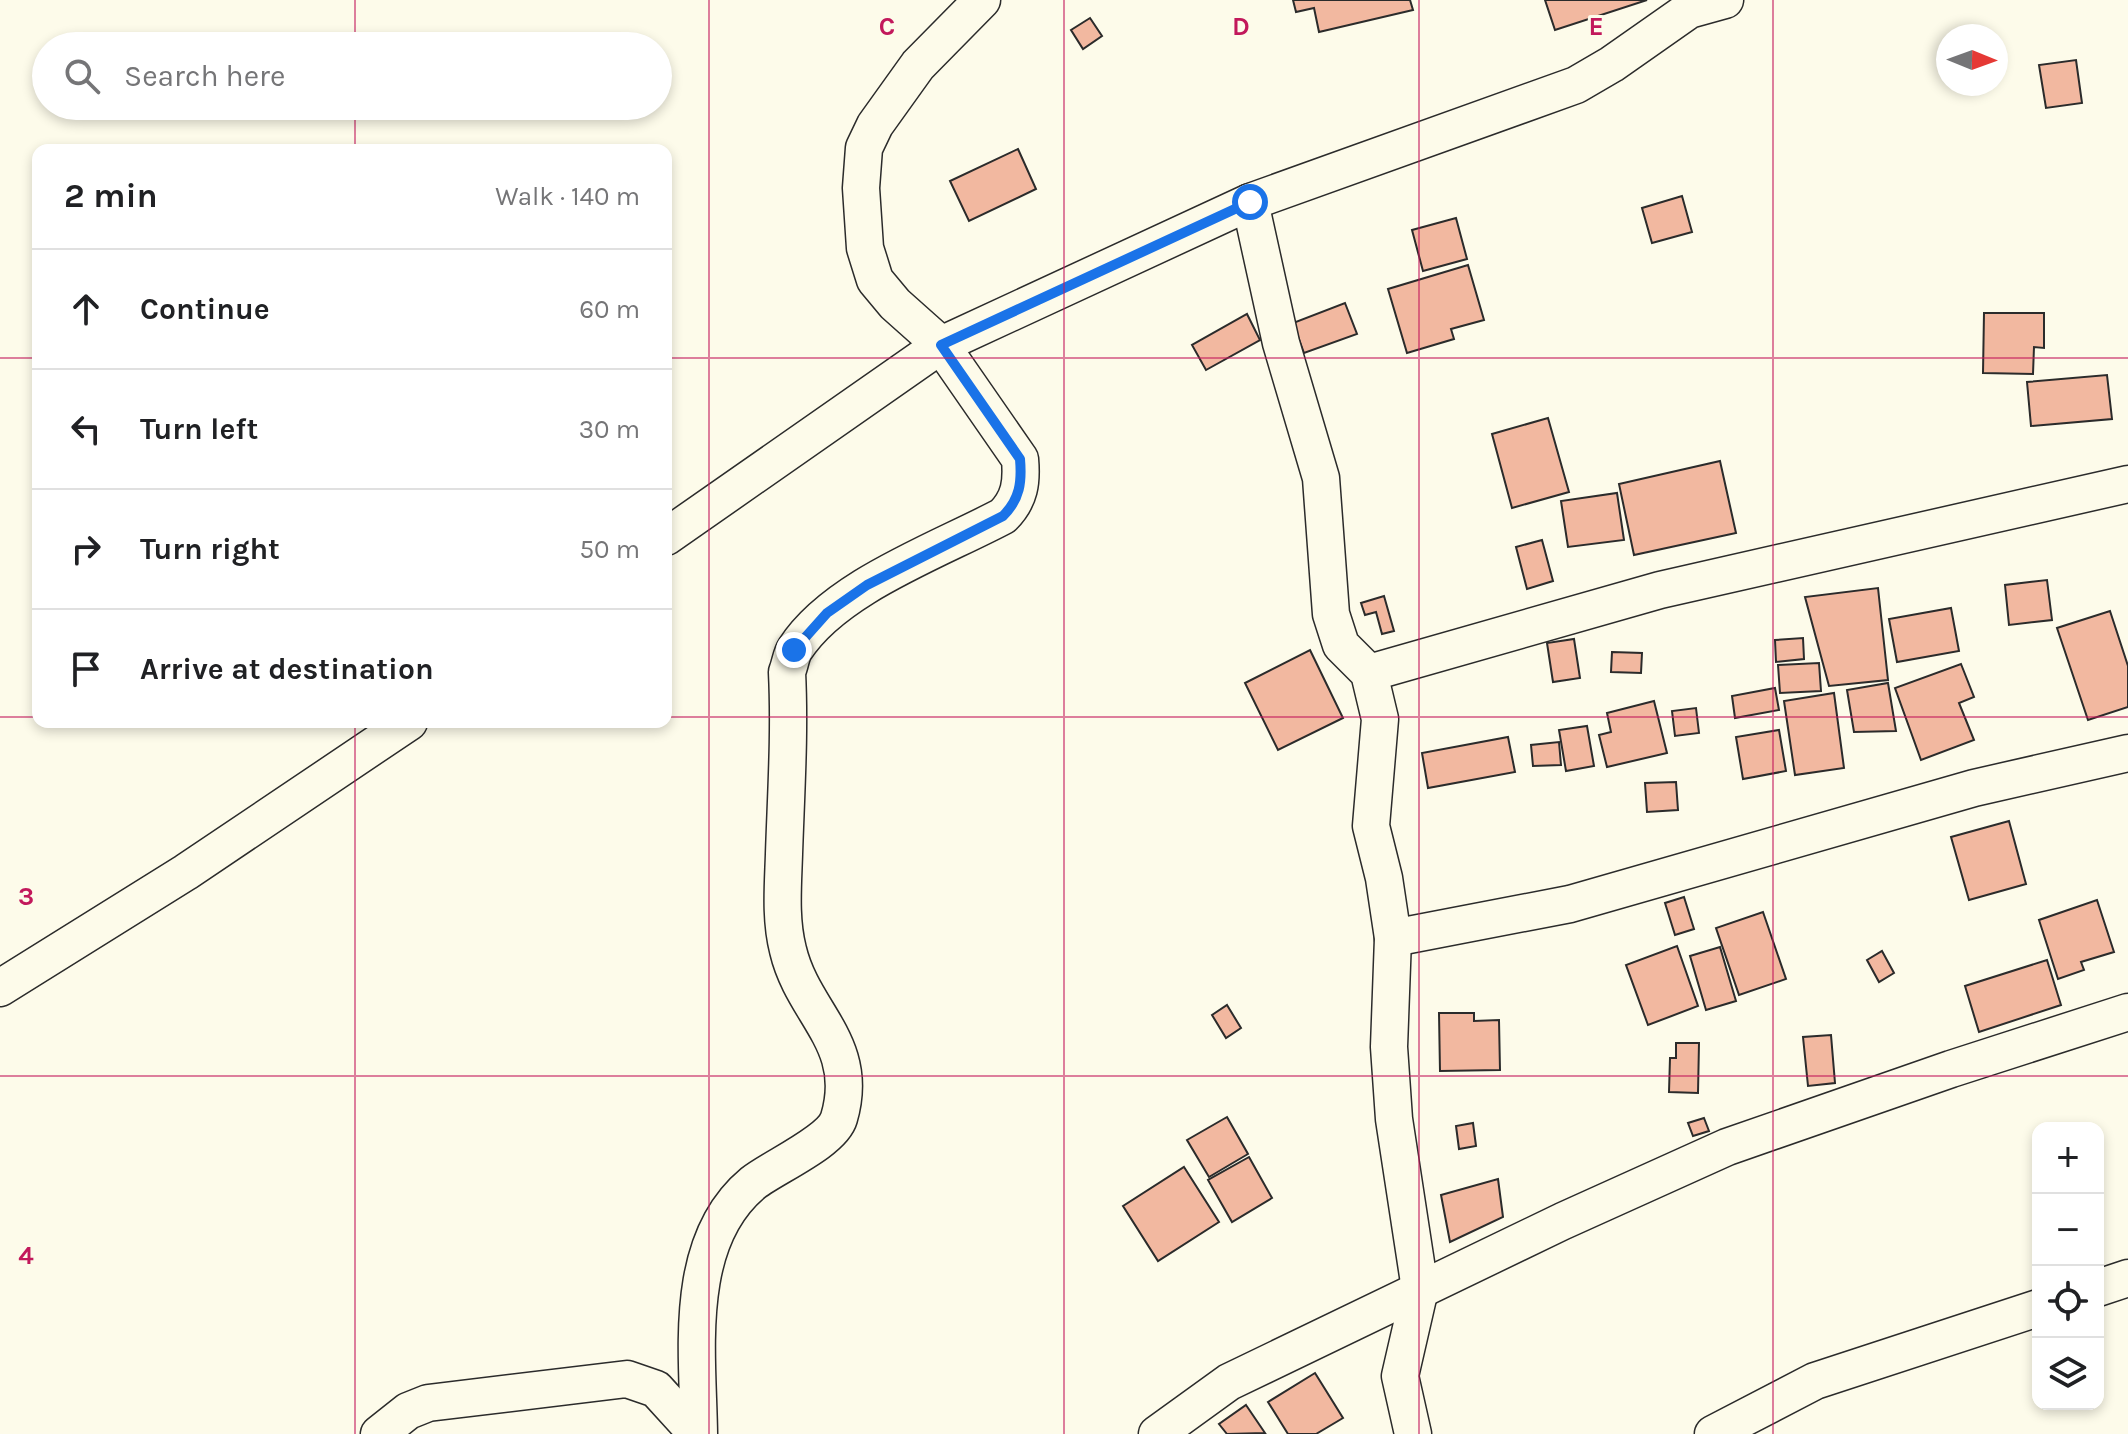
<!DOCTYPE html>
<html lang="en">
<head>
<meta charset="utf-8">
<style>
	body { margin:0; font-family:Karla,sans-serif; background:#f2f2f2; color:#202124 }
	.controls { position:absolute; right:24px; bottom:24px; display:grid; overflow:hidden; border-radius:16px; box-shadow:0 4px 12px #0003 }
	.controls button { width:72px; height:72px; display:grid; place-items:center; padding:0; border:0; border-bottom:2px solid #e0e0e0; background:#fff; color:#202124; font:40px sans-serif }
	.compass { position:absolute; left:1936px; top:24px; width:72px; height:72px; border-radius:50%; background:#fff; box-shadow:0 4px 12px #0003; rotate:91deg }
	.stop { position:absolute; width:24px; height:24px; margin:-18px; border:6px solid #1a73e8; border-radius:50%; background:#fff }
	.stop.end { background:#1a73e8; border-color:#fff; box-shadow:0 2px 8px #0008 }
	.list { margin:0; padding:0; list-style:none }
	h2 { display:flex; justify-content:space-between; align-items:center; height:104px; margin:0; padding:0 32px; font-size:34px }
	h2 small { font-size:26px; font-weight:400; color:#757577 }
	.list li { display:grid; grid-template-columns:52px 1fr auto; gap:24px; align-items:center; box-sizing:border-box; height:120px; padding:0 32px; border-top:2px solid #e0e0e0 }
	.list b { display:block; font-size:30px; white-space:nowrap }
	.list em { font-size:26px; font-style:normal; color:#757577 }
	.icon { flex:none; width:44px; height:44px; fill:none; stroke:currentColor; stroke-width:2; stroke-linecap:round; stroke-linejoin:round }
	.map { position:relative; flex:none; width:2128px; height:1434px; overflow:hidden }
	.search { position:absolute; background:#fff; box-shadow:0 4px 12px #0003; left:32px; top:32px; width:640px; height:88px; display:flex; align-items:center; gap:20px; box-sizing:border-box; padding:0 28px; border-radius:44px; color:#757577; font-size:30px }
	.panel { position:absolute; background:#fff; box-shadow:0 4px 12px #0003; left:32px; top:144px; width:640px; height:584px; border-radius:16px }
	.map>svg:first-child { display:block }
	.building { fill:#f2b8a0; stroke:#2b2b2b; stroke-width:2 }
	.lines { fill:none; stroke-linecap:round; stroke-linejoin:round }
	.minor-casing { stroke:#2b2b2b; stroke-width:39 }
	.minor { stroke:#fdfbea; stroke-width:36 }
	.route { stroke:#1a73e8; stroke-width:10 }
	.grid { fill:none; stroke:#c2185b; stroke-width:2; stroke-opacity:0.55 }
	.grid-label { font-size:26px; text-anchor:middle; font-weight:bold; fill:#c2185b; stroke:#fdfbea; stroke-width:6; stroke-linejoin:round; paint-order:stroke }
</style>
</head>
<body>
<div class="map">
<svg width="2128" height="1434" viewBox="0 0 2128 1434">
	<rect width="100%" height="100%" fill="#fdfbea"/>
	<g class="building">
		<polygon points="1293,0 1410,0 1413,10 1319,32 1314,8 1296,12"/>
		<polygon points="1545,0 1647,0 1555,30"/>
		<polygon points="1090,18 1102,36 1083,49 1071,30"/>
		<polygon points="2076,60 2082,103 2046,108 2039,65"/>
		<polygon points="1018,149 1036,189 969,221 950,181"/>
		<polygon points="1682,196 1692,232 1652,243 1642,208"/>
		<polygon points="1456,218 1467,259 1423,271 1412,230"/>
		<polygon points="1468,265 1484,320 1451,329 1454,339 1407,353 1388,289"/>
		<polygon points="1345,303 1357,334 1304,353 1293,323"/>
		<polygon points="1984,313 2044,313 2044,348 2034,347 2033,374 1983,373"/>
		<polygon points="1247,314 1260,340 1206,370 1192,345"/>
		<polygon points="2107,375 2112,419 2031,426 2027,382"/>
		<polygon points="1548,418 1569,492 1512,508 1492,434"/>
		<polygon points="1720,461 1736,533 1634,555 1619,484"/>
		<polygon points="1617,493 1624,540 1568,547 1561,501"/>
		<polygon points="1542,540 1553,581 1527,589 1516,547"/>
		<polygon points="2047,580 2052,620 2009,625 2005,585"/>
		<polygon points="1878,588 1888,680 1829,686 1805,597"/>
		<polygon points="1384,596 1394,631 1382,634 1376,612 1365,615 1361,603"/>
		<polygon points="1951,608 1959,651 1897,662 1889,619"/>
		<polygon points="2110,611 2128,666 2128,707 2088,720 2057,628"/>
		<polygon points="1803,638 1804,659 1776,662 1775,640"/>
		<polygon points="1574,639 1580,678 1553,682 1547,643"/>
		<polygon points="1310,650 1343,718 1278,750 1245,683"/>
		<polygon points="1612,652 1642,653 1641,673 1611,672"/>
		<polygon points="1819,663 1821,691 1780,693 1778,665"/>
		<polygon points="1961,664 1974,697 1959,703 1974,740 1921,760 1895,688"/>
		<polygon points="1888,683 1896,731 1854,732 1847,690"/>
		<polygon points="1775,688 1779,710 1735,718 1732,696"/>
		<polygon points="1834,693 1844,768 1795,775 1784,701"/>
		<polygon points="1654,701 1667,753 1607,767 1599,735 1611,732 1607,713"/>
		<polygon points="1696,708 1699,733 1675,736 1672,711"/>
		<polygon points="1587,726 1594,766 1566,771 1559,730"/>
		<polygon points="1779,730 1786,771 1743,779 1736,737"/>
		<polygon points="1508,737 1515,772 1428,788 1422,753"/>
		<polygon points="1559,742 1561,765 1533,766 1531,745"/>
		<polygon points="1676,782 1678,810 1647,812 1645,783"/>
		<polygon points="2009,821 2026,884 1969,900 1951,837"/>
		<polygon points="1684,897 1694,929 1675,935 1665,903"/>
		<polygon points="2097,900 2114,952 2081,962 2084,970 2058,979 2039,920"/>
		<polygon points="1763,912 1786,979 1739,995 1716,928"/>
		<polygon points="1677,946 1698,1006 1648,1025 1626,965"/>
		<polygon points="1720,947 1736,1001 1706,1010 1690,956"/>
		<polygon points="1882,951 1894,973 1879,982 1867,960"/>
		<polygon points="2047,960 2061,1005 1979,1032 1965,986"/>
		<polygon points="1227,1005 1241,1028 1226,1038 1212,1015"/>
		<polygon points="1439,1013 1474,1013 1474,1021 1499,1020 1500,1070 1440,1071"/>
		<polygon points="1831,1035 1835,1083 1808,1086 1803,1037"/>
		<polygon points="1676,1043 1699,1043 1698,1093 1669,1092 1670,1058 1676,1058"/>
		<polygon points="1227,1117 1248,1154 1209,1177 1187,1140"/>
		<polygon points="1704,1118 1709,1131 1693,1136 1688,1123"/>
		<polygon points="1473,1123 1476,1146 1459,1149 1456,1126"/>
		<polygon points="1249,1157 1272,1198 1232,1222 1208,1180"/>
		<polygon points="1184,1167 1219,1222 1158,1261 1123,1206"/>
		<polygon points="1498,1179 1503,1217 1450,1242 1441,1195"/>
		<polygon points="1315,1373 1343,1418 1316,1434 1288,1434 1268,1402"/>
		<polygon points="1246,1405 1265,1433 1227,1434 1219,1424"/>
	</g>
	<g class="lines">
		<defs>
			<g id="minor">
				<polyline points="1250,202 1281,343 1321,478 1331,614 1341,645 1369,673 1380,719 1371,826 1384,878 1393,938 1389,1047 1394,1119 1420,1289 1400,1376 1413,1434"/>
				<polyline points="666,537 941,345 1250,202 1576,85 1612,64 1689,10 1725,0"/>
				<polyline points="1369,673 1660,590 2128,484"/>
				<polyline points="1393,938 1570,904 1974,788 2128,753"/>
				<polyline points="0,988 186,872 409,722"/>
				<polyline points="2098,1288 2128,1278"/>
				<polyline points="379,1434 408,1411 428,1403 627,1379 656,1389 697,1434"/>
				<path d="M699,1434C698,1353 682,1242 753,1183C773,1167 832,1142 839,1118C861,1043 803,1014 788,950C780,919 783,886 784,854C786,793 790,733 787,672C790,665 791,655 795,649C835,587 939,550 1003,516C1020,499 1022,482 1020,459L941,345L895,304L875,280L865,248L861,188L864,148L875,125L918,65L982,0"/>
				<polyline points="1157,1434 1229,1382 1563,1221 1727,1147 1951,1069 2128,1012"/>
				<polyline points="1713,1434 1815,1381 2038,1308"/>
			</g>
		</defs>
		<use href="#minor" class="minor-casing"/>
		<use href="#minor" class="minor"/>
	</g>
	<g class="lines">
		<path class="route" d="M794,650L827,613L867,585L1003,516C1020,499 1022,482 1020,459L941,345L1250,202"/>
	</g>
	<path class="grid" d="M355,0V46M709,0V1434M1064,0V1434M1419,0V1434M1773,0V1434M355,106V150M0,358H38M666,358H2128M0,717H38M666,717H2128M355,722V1434M0,1076H2128"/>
	<g class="grid-label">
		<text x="887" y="35">C</text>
		<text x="1241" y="35">D</text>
		<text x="1596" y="35">E</text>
		<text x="26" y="905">3</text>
		<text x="26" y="1264">4</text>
	</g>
</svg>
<div class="controls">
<button>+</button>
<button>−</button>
<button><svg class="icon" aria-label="locate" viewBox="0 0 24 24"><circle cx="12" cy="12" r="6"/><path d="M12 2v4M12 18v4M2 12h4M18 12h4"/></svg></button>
<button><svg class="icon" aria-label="layers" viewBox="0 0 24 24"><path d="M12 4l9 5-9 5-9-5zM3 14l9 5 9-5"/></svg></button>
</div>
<svg class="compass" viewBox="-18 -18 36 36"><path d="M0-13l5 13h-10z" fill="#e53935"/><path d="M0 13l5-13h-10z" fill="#757577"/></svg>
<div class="stop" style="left:1250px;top:202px"></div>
<div class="stop end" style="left:794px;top:650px"></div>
<div class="search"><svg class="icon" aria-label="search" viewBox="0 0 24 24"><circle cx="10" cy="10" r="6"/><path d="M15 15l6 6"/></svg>Search here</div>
<section class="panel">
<h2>2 min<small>Walk · 140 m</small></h2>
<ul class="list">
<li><svg class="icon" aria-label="ahead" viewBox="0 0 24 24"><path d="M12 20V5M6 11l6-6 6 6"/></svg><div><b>Continue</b></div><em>60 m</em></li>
<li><svg class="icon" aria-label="left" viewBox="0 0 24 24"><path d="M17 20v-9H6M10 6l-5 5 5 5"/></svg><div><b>Turn left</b></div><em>30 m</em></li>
<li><svg class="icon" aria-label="right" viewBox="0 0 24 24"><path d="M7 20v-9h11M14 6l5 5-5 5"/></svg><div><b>Turn right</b></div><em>50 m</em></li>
<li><svg class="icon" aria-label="arrive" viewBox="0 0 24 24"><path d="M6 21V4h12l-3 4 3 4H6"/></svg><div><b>Arrive at destination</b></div></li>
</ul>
</section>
</div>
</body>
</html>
